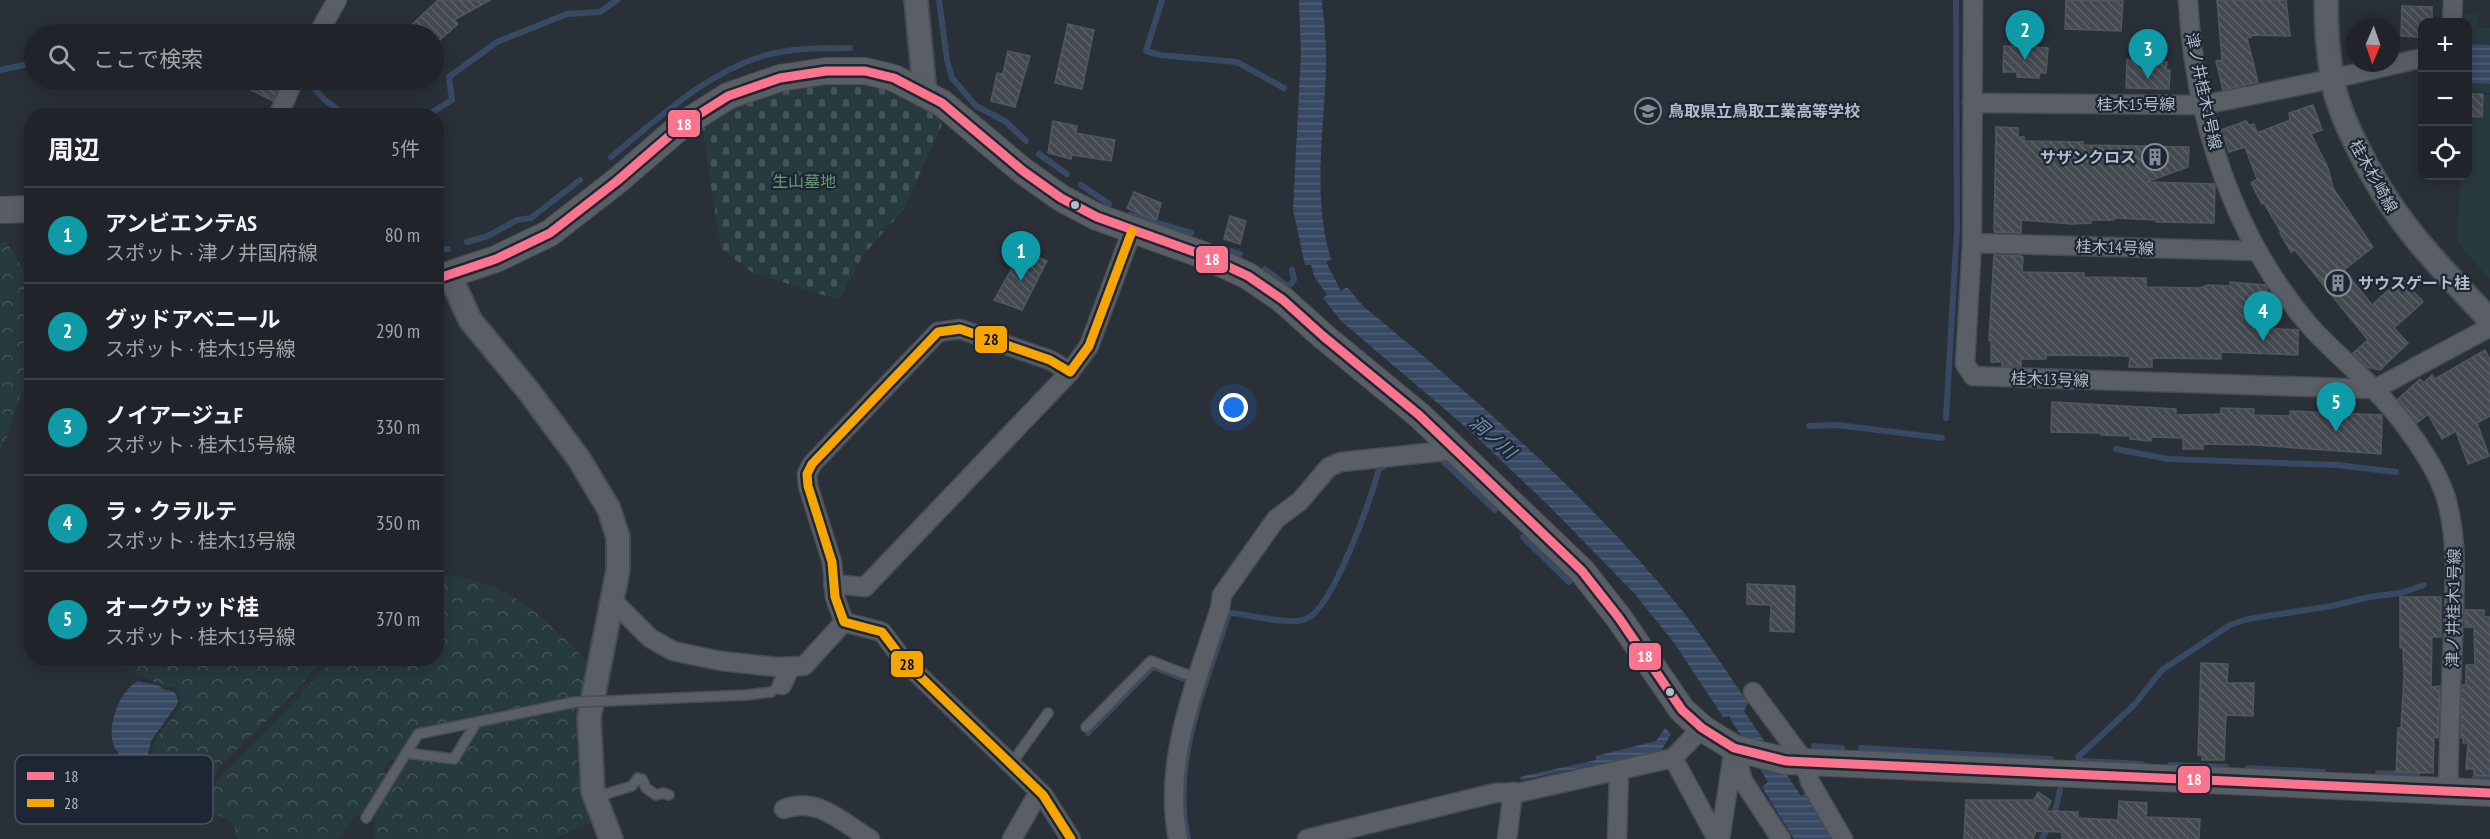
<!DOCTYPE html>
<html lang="ja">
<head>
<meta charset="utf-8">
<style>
	body { margin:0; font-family:"PT Sans Narrow","Noto Sans JP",sans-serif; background:#2d3036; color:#f1f3f6 }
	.controls { position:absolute; right:18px; top:18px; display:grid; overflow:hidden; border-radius:12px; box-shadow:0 3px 15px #0003 }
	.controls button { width:54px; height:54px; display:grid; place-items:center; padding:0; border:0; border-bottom:2px solid #3d4147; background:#20242a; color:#f1f3f6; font:30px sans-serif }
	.compass { position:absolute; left:2346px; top:18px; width:54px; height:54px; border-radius:50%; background:#20242a; box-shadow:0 3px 15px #0003; rotate:182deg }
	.you { position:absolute; left:1234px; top:408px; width:21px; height:21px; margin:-15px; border:4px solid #fff; border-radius:50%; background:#1a73e8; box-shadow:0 0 0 9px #1a73e833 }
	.badge { display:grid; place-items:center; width:39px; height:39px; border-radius:50%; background:#848b96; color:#fff; font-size:20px; font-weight:700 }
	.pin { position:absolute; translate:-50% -50px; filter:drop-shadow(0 2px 3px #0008) }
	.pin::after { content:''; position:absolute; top:32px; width:21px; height:18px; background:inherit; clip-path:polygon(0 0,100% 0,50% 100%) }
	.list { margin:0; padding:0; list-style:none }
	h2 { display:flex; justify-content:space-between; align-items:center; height:78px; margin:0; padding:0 24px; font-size:26px }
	h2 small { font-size:20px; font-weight:400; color:#a2a4a8 }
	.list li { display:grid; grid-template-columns:39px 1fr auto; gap:18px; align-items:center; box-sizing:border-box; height:96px; padding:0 24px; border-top:2px solid #3d4147 }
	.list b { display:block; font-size:22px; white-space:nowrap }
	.list p { margin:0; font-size:20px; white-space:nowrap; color:#a2a4a8 }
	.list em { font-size:20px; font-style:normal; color:#a2a4a8 }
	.icon { flex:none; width:33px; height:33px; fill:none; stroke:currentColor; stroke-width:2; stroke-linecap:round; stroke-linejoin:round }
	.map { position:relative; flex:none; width:2490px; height:839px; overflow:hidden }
	.search { position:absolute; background:#20242a; box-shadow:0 3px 15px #0003; left:24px; top:24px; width:420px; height:66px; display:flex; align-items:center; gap:15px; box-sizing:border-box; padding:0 21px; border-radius:33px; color:#a2a4a8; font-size:22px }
	.panel { position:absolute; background:#20242a; box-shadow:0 3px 15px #0003; left:24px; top:108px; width:420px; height:558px; border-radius:24px }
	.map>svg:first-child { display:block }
	.forest { fill:url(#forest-crowns) }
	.cemetery { fill:url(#cemetery-stones) }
	.green { fill:#273a3e }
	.water { fill:url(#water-rules) }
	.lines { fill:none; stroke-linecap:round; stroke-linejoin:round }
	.stream { stroke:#384963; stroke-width:6 }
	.building { fill:url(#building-back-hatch); stroke:#52575f; stroke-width:1.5 }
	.service-casing { stroke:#484c53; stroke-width:12 }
	.minor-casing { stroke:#484c53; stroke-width:21 }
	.tertiary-casing { stroke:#484c53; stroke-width:26 }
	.secondary-casing { stroke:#484c53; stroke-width:28 }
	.service { stroke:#5a5e66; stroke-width:9 }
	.minor { stroke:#5a5e66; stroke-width:18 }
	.tertiary { stroke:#5a5e66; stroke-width:22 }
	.secondary { stroke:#595d64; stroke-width:26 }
	.service-bridge-casing { stroke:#484c53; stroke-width:12; stroke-linecap:butt }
	.service-bridge { stroke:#5a5e66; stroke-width:9 }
	.bus-1-casing { stroke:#1d2633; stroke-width:14 }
	.bus-2-casing { stroke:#1d2633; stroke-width:14 }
	.bus-1 { stroke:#fc738d; stroke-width:9 }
	.bus-2 { stroke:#f7a600; stroke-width:9 }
	.bus-dot { fill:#b4bcc9; stroke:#1d2633; stroke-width:2 }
	.labels { text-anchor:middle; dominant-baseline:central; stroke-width:4.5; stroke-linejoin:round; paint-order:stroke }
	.street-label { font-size:16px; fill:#b4bcc9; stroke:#1d2633 }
	.poi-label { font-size:16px; font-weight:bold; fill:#b4bcc9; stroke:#1d2633; text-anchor:start }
	.park-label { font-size:16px; fill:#6b9a76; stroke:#1d2633 }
	.water-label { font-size:18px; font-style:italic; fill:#7c92b1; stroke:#1d2633 }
	.key { fill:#1d2633; stroke:#4a5360; stroke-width:1.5 }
	.key-label { font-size:16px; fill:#b4bcc9 }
	.line-badge { stroke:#1d2633; stroke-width:2 }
	.badge-label { font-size:16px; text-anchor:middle; font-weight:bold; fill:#fff }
	.pale-badge-label { font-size:16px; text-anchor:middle; font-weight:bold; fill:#111 }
</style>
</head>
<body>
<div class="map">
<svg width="2490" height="839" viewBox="0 0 2490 839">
	<defs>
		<pattern id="forest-crowns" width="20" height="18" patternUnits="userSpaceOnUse" patternTransform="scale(1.5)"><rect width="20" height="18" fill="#273a3e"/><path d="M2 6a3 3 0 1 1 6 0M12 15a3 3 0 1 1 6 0" fill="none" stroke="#445559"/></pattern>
		<pattern id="cemetery-stones" width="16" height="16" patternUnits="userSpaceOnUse" patternTransform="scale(1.5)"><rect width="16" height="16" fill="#273a3e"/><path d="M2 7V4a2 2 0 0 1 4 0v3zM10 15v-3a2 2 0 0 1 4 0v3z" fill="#445559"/></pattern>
		<pattern id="water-rules" width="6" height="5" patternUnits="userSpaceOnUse" patternTransform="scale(1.5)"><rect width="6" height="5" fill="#384963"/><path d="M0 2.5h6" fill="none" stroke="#526178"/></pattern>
		<pattern id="building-back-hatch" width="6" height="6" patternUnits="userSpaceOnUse" patternTransform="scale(1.5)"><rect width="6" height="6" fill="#444950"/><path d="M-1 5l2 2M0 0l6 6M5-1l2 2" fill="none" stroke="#5d6168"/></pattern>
	</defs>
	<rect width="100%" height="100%" fill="#2a3038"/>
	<g class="forest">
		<polygon points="0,242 6,242 32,282 31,363 6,440 0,450"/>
		<path d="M437,575C505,578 538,612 584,658L587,665L582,697L417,730L397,761L390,759L383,771L389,774L367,810L354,817L339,839H238L233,823L208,809L210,797L217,781L297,699L332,659L436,658Z"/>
		<path d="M128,658H323V659L294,693L220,766L202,797L142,770C155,761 150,748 157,737C163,727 177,716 180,705C181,699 178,693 175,687L163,686L124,667Z"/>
		<path d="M570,707H581C572,754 578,778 590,823L553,839H373L376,824L373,813L407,756L456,764L479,725Z"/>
	</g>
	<polygon class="cemetery" points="842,78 899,91 936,109 942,125 903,210 863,255 839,300 753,273 721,249 702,126 760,95"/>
	<g class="green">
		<polygon points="2464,13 2478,13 2478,27 2490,28 2490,93 2468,92 2468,22 2464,22"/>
		<polygon points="2468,94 2490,95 2490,280 2458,242 2460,176 2468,176"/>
	</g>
	<g class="water">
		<path d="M1299,0H1322C1324,23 1327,47 1326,70C1324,132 1312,198 1331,259L1326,262L1341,291L1347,287L1363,306C1474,397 1584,492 1676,603C1702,635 1725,669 1748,703L1744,711L1801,796L1806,793L1832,839H1794L1762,787L1768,782L1729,716L1723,717L1675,644L1634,593L1548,505L1468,429L1341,321L1323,298L1327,295L1314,276L1311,265H1305L1293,210L1301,53Z"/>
		<polygon points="2470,44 2490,45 2490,84 2468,83"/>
		<path d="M138,681L160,686L163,689L174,692L177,696L178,703L151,741L146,764L139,768C134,763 125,760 120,755C101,737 118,691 138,681Z"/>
		<polygon points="1665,728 1671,734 1661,751 1521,780 1520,777 1596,760 1596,756 1656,741"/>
	</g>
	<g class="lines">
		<g class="stream">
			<polyline points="939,0 947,60 952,78 976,106 1005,121 1026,141"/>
			<polyline points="1162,0 1146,51 1160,55 1237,62 1284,88"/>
			<polyline points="0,70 34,63"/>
			<polyline points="306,80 325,100 346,116"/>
			<polyline points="426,116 452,100 449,77 497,42 567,14 600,12 617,0"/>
			<polyline points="1039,154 1067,174"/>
			<path d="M611,157C658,119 704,74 763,56C790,48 822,48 850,48"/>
			<polyline points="1081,185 1109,204"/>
			<polyline points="1130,215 1191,233"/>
			<polyline points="467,242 488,236 517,220 531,218 580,180"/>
			<polyline points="1223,248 1240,254"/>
			<polyline points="436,251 448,249"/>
			<polyline points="1265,269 1288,287 1294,280 1292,270"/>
			<polyline points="1946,418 1957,229 1956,0"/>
			<polyline points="1809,426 1837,425 1942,438"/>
			<polyline points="2116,449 2168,459 2337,465 2396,472"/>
			<polyline points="1443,461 1495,510"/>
			<polyline points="1523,537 1569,582"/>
			<polyline points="1088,733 1153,667 1189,681"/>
			<polyline points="1814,746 1842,748"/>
			<polyline points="1861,748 2051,759"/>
			<polyline points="2078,757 2134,705 2162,670 2230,625 2248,619 2332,606 2369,597 2401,593 2424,585"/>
			<polyline points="2082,761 2142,764"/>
			<polyline points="2170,765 2226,767"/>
			<polyline points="2248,768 2323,772"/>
			<polyline points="2378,773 2417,775"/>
			<polyline points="2474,779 2490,779"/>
			<path d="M1188,839C1171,762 1206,685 1229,613C1250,614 1289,626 1306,619C1333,609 1371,498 1379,469L1383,467"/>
			<polyline points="2042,839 2054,816 2060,790"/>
		</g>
	</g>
	<g class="building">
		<polygon points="438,0 490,0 454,20 458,24 434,45 434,34 402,34"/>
		<polygon points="2066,0 2123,1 2121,31 2065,29"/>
		<polygon points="2217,0 2286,0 2290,36 2250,35 2251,37 2247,38 2258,82 2223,90 2216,61 2222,60"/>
		<polygon points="2402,6 2432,7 2432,22 2422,22 2420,37 2401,36"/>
		<polygon points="1068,24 1094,30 1082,89 1055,83"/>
		<polygon points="2004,46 2048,48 2046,73 2039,73 2039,78 2017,77 2017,72 2003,72"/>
		<polygon points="1008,51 1030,56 1015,107 991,101 997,73 1003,74"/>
		<polygon points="2127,60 2167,62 2166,70 2170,70 2169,89 2126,88"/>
		<polygon points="232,80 282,80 273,101"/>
		<polygon points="2468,94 2483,94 2482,117 2468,116"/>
		<polygon points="2313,105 2322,130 2311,134 2328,168 2333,188 2373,247 2344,270 2372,305 2402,278 2423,302 2394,328 2408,343 2380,370 2367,367 2353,353 2368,340 2295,250 2291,252 2280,233 2281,232 2264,203 2262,204 2251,183 2257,179 2245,147 2229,152 2221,130 2246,121 2249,125 2254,124 2257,133 2290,120 2289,113"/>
		<polygon points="1053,121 1077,126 1076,133 1115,140 1111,161 1072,155 1071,159 1048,153"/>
		<polygon points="1996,127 2018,128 2018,137 2024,137 2024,141 2083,142 2083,145 2189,147 2188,167 2146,182 2215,184 2214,223 2156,222 2157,220 2115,218 2114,220 2091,220 2091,223 2072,224 2021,220 2021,233 1994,232"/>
		<polygon points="1134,192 1161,203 1157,219 1154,220 1127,208"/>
		<polygon points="1230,216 1246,221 1240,244 1224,239"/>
		<polygon points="1022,251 1047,261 1022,310 994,300"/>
		<polygon points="1994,255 2021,256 2023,257 2022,272 2084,273 2084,277 2146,278 2146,287 2199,288 2208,285 2230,286 2230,282 2265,285 2267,287 2263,328 2298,330 2298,355 2221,352 2221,359 2152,358 2152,367 2129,367 2130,356 2046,355 2046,359 2021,359 2021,366 2002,366 2002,362 1991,362 1991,340 1989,340"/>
		<polygon points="2485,350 2490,360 2490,416 2477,423 2489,456 2468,464 2456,431 2442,439 2428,414 2417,423 2398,399 2420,379 2424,383 2432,375 2435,379"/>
		<polygon points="2052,402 2176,409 2176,415 2221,414 2221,408 2254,409 2253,415 2290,416 2290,411 2382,415 2381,454 2256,445 2203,444 2203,449 2183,449 2183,438 2151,437 2151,441 2130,439 2130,436 2101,435 2101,433 2051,432"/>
		<polygon points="1747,584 1795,586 1794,632 1770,631 1771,605 1747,604"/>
		<polygon points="2400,597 2441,597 2441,637 2432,637 2431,687 2440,686 2438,738 2434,737 2433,773 2396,772 2398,728 2401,728 2404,677 2403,648 2400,648"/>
		<polygon points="2465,610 2484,610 2484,617 2490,617 2490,776 2474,775 2474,769 2466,769 2468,743 2463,743 2463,738 2461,738 2462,685 2466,685 2466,665 2475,665 2474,627 2465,627"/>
		<polygon points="2201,663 2228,664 2227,683 2254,683 2253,716 2226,715 2224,760 2202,760 2202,755 2198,755"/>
		<polygon points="2038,792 2051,801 2046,811 2078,812 2078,818 2118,820 2119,801 2147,803 2146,817 2200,819 2199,839 2062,839 2062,832 2036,831 2033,839 1964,839 1966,800 2034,800"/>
	</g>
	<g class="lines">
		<defs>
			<g id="service">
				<polyline points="606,701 746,695 771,692 782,685"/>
				<polyline points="1086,727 1151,661 1198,679"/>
				<polyline points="406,753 454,759 476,723"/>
				<polyline points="1011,764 1048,713"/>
				<polyline points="596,797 632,786 638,778 642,779 646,788 656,795 663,793 669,795"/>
				<polyline points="366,818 418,734 575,702"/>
			</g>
			<g id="minor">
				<polyline points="1973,0 1972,243 1965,364 1973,376 2375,389 2490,327"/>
				<path d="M2188,0C2194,116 2233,237 2309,325C2329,348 2353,367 2374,389C2399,415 2435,462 2446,498C2459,543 2454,590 2453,637C2451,688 2449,740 2448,791"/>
				<polyline points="2452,22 2453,0"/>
				<polyline points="318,34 337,0"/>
				<polyline points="1972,103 2203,105 2332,79 2422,58"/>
				<polyline points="278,116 294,80"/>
				<polyline points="1972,243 2257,251"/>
				<polyline points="833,584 865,587 1070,372"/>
				<polyline points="612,600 650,638 673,651 721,661 777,667 804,666 844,622"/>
				<polyline points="782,685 790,668"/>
				<polyline points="1753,692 1805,762 1810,782 1843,839"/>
				<polyline points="1734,748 1743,781 1781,839"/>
				<polyline points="1673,758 1717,839"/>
				<path d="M784,809C818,796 843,823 870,839"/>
				<polyline points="1012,839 1039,792"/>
				<polyline points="1071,839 1043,795 904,661 882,632 844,622 835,597 832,562 808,486 807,474 812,464 938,332 960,329 1050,360 1070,372 1089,346 1132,231"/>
				<path d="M1178,839C1162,760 1197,682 1220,608L1222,595L1276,519L1300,501L1329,467L1341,462L1455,450"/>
				<polyline points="1307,839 1495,793 1522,792 1673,758 1702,728"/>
				<polyline points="1507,839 1513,792"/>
				<polyline points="1617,839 1619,771"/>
				<polyline points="1720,839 1733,755"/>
			</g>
			<g id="tertiary">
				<polyline points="916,0 925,94"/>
				<path d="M2326,0C2326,26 2328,52 2332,78C2336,100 2345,122 2355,142C2390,217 2434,261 2490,320"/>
				<polyline points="450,276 470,320 527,389 579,459 609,509 618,537 618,570 589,718 593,792 611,839"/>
			</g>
			<g id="secondary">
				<polyline points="0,210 32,209"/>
				<polyline points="436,279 496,259 550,233 617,181 682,125 728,96 780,78 826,71 865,71 894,78 942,103 1023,171 1061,198 1097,217 1203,255 1248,276 1283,300 1323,336 1419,415 1582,571 1619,618 1682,710 1702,728 1734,748 1786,761 2490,793"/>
			</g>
		</defs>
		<use href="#service" class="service-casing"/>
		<use href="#minor" class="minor-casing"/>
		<use href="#tertiary" class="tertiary-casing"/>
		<use href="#secondary" class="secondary-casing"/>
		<use href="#service" class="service"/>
		<use href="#minor" class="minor"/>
		<use href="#tertiary" class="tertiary"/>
		<use href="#secondary" class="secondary"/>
		<defs>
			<polyline id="service-bridge" points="575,702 606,701"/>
		</defs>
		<use href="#service-bridge" class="service-bridge-casing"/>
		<use href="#service-bridge" class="service-bridge"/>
		<defs>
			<polyline id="bus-1" points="436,279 496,259 550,233 617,181 682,125 728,96 780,78 826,71 865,71 894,78 942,103 1023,171 1061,198 1097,217 1203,255 1248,276 1283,300 1323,336 1419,415 1582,571 1619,618 1682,710 1702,728 1734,748 1786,761 2490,793"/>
			<polyline id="bus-2" points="1071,839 1043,795 904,661 882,632 844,622 835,597 832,562 808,486 807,474 812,464 938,332 960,329 1050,360 1070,372 1089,346 1132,231"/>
		</defs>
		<use href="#bus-1" class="bus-1-casing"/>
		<use href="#bus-2" class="bus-2-casing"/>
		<use href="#bus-1" class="bus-1"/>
		<use href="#bus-2" class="bus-2"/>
	</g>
	<defs>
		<symbol id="school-ring" viewBox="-11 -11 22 22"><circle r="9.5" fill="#1d2633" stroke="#848b96" stroke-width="1.5"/><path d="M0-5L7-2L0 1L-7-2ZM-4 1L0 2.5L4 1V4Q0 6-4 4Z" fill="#848b96"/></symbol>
		<symbol id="building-ring" viewBox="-11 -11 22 22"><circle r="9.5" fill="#1d2633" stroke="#848b96" stroke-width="1.5"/><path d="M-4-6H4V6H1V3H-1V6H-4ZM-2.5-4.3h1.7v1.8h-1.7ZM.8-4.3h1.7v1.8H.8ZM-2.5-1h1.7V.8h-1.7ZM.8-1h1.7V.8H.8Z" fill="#848b96"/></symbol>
	</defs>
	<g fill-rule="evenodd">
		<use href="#school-ring" x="1633" y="96" width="30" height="30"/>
		<use href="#building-ring" x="2140" y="142" width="30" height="30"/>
		<use href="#building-ring" x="2323" y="268" width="30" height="30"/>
	</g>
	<g class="bus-dot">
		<circle cx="1075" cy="205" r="5"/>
		<circle cx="1670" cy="692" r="5"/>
	</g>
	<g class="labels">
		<g class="street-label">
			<text transform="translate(2204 91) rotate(78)">津ノ井桂木1号線</text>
			<text x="2136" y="104">桂木15号線</text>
			<text transform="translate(2374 176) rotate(61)">桂木杉崎線</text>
			<text transform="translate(2115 247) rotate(2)">桂木14号線</text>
			<text transform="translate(2050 379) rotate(2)">桂木13号線</text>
			<text transform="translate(2453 608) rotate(-89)">津ノ井桂木1号線</text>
		</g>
		<g class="poi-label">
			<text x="1668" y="111">鳥取県立鳥取工業高等学校</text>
			<text x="2136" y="157" text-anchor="end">サザンクロス</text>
			<text x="2358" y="283">サウスゲート桂</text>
		</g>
		<g class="park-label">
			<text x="804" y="181">生山墓地</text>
		</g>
		<g class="water-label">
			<text transform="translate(1493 437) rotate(41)">洞ノ川</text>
		</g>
	</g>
	<rect x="15" y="755" width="198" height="69" rx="9" class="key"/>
	<rect x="27" y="772" width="27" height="8" fill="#fc738d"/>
	<rect x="27" y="799" width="27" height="8" fill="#f7a600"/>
	<g class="key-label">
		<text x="64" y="782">18</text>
		<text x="64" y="809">28</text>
	</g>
	<g class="line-badge">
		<rect x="667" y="109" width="34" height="29" rx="6" fill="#fc738d"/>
		<rect x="1195" y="245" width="34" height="29" rx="6" fill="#fc738d"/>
		<rect x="974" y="325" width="34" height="29" rx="6" fill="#f7a600"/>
		<rect x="1628" y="642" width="34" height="29" rx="6" fill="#fc738d"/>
		<rect x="890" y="650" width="34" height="28" rx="6" fill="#f7a600"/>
		<rect x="2177" y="765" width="34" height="29" rx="6" fill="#fc738d"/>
	</g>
	<g class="badge-label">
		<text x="684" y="130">18</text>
		<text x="1212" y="265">18</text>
		<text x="1645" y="662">18</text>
		<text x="2194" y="785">18</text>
	</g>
	<g class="pale-badge-label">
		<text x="991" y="345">28</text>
		<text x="907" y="670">28</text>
	</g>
</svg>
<div class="controls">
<button>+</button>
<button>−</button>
<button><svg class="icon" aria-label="locate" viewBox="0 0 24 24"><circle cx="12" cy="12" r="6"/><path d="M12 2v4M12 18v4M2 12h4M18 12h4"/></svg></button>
</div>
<svg class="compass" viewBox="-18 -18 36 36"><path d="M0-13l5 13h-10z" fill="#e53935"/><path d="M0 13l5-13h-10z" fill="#a2a4a8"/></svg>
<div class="you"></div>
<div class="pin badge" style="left:1021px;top:281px;background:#0f9aa8">1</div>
<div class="pin badge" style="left:2025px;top:60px;background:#0f9aa8">2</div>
<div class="pin badge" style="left:2148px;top:79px;background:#0f9aa8">3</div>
<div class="pin badge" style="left:2263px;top:341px;background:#0f9aa8">4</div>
<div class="pin badge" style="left:2336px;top:432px;background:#0f9aa8">5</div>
<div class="search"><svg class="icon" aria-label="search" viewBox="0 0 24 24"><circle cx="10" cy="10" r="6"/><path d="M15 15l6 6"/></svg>ここで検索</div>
<section class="panel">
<h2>周辺<small>5件</small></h2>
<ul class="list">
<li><span class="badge" style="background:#0f9aa8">1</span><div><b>アンビエンテAS</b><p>スポット · 津ノ井国府線</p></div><em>80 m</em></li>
<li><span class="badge" style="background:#0f9aa8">2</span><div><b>グッドアベニール</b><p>スポット · 桂木15号線</p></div><em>290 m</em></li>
<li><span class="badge" style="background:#0f9aa8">3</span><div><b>ノイアージュF</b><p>スポット · 桂木15号線</p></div><em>330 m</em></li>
<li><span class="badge" style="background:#0f9aa8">4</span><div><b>ラ・クラルテ</b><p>スポット · 桂木13号線</p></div><em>350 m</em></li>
<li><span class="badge" style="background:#0f9aa8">5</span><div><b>オークウッド桂</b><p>スポット · 桂木13号線</p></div><em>370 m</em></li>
</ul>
</section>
</div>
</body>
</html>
